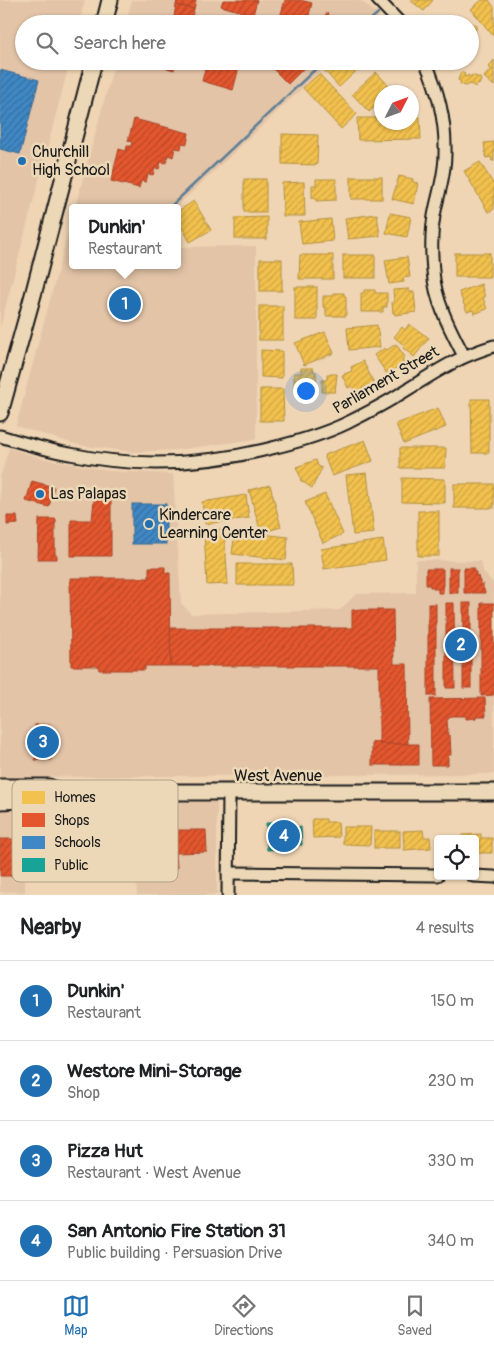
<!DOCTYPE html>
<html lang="en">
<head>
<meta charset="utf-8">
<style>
	body { margin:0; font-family:Pangolin,sans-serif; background:#f2f2f2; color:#202124 }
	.controls { position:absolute; right:15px; bottom:15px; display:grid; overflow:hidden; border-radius:5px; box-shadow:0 1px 4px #0004 }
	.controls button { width:45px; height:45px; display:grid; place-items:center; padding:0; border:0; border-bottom:1px solid #e0e0e0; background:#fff; color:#202124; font:25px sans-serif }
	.compass { position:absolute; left:374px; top:85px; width:45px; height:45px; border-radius:50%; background:#fff; box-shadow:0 1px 4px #0004; rotate:48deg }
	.you { position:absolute; left:305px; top:390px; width:18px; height:18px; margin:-12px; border:4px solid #fff; border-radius:50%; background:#1a73e8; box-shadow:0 0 0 8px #1a73e833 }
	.badge { display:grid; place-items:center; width:32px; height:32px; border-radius:50%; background:#1f6fb2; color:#fff; font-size:16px; font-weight:700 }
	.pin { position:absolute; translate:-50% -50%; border:2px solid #fff; box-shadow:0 1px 5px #0006 }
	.popup { position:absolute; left:69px; top:204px; width:112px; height:65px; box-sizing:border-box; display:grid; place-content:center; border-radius:5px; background:#fff; filter:drop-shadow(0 1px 4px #0005); font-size:16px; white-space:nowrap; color:#757577 }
	.popup b { font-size:19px; color:#202124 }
	.popup::after { content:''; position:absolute; left:50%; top:100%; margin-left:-10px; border:10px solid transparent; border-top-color:#fff }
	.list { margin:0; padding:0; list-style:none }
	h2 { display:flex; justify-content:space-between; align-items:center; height:65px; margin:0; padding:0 20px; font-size:21px }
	h2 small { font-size:16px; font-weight:400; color:#757577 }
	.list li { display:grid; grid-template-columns:32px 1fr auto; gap:15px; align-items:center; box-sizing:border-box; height:80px; padding:0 20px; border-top:1px solid #e0e0e0 }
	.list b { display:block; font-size:19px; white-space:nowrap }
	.list p { margin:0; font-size:16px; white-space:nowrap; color:#757577 }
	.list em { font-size:16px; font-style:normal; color:#757577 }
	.icon { flex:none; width:28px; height:28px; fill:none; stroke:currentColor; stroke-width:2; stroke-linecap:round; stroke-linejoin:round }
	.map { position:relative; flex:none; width:494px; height:895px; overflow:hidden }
	.search { position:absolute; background:#fff; box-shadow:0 1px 4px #0004; left:15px; right:15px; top:15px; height:55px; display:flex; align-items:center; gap:12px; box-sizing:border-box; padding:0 18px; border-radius:28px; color:#757577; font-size:19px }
	.sheet { height:385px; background:#fff }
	nav { display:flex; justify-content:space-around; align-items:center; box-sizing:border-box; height:70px; border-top:1px solid #e0e0e0; background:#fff; font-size:14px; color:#757577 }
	nav a { display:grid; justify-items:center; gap:2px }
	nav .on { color:#1f6fb2 }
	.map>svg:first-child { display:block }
	.built { fill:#e3c4a7 }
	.homes { fill:url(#homes-hatch); stroke:#b2903f }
	.shops { fill:url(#shops-hatch); stroke:#a84529 }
	.schools { fill:url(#schools-hatch); stroke:#346892 }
	.public { fill:url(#public-hatch); stroke:#187a73 }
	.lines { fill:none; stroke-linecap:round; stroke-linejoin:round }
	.stream { stroke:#5d7e95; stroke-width:2.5 }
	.minor-casing { stroke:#1c1c1c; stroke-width:15 }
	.major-casing { stroke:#1c1c1c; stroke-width:19 }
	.minor { stroke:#ecd8b6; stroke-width:11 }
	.major { stroke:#ecd8b6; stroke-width:15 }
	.poi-dot { fill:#1f6fb2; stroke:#ecd8b6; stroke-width:2 }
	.labels { text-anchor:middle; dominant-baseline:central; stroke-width:5; stroke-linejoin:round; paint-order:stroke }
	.poi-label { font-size:16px; fill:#1c1c1c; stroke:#ecd8b6; text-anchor:start }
	.street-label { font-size:16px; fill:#1c1c1c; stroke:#ecd8b6 }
	.key { fill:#ecd8b6; stroke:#aea088; stroke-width:1 }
	.key-label { font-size:14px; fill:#1c1c1c }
</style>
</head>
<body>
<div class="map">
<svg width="494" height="895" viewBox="0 0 494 895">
	<defs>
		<pattern id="homes-hatch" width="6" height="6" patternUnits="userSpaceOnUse" patternTransform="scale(1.25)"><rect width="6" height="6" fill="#f2c14e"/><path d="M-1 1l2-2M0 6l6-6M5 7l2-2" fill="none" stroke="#cfa544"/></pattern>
		<pattern id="shops-hatch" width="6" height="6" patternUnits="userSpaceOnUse" patternTransform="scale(1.25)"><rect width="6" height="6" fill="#e4572e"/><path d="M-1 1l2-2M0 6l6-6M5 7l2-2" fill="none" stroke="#b84726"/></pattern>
		<pattern id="schools-hatch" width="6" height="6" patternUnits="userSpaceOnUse" patternTransform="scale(1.25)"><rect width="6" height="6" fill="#3f88c5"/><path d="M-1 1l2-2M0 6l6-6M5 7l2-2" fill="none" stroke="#346e9f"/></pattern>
		<pattern id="public-hatch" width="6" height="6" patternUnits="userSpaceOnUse" patternTransform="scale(1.25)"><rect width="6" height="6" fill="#17a398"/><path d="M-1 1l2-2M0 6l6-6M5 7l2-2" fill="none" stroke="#14847b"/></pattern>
	</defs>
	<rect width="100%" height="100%" fill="#efd5b4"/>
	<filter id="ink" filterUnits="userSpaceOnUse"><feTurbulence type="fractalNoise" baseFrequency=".02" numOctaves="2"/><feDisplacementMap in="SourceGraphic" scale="10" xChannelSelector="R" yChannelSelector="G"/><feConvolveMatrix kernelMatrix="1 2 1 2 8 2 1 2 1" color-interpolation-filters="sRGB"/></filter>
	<g filter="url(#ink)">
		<g class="built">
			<polygon points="0,0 85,0 79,24 24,24 24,61 70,61 0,328"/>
			<polygon points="132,0 360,0 380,16 371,24 125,24"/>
			<polygon points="115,61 331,61 175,208 75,208"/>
			<polygon points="72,218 72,265 178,265 178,247 256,246 256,439 177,450 132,452 78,445 16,426"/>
			<polygon points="9,448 41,458 111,471 173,474 181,603 191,614 340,610 356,594 416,593 416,560 480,561 484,573 494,584 494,774 0,777 0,478"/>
			<polygon points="217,801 217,895 137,895 136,872 46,873 43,806"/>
			<polygon points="26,806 25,892 0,892 0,807"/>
		</g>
		<g class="homes">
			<polygon points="410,0 433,0 424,11"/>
			<polygon points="482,0 489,0 494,7 494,37 471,9"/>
			<polygon points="460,21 477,25 470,50 470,24 459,24"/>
			<polygon points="494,60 494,86 484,77 491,69 489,67"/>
			<polygon points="334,61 362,61 364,64 339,87 324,70"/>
			<polygon points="376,72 393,90 390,92 382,92 382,100 369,112 352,94"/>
			<polygon points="461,72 465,74 464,76 467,77 468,75 471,77 472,75 480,78 481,80 479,85 478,84 476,87 470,84 466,86 460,84 461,82 458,80"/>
			<polygon points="319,74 357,114 341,129 303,88"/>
			<polygon points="412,117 420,117 421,139 358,140 357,118 382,118 382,122 412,122"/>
			<polygon points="282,134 318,135 317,165 282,164"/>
			<polygon points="494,142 494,161 492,161 491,157 486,158 484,143"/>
			<polygon points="480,162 494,185 494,209 488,212 464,171"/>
			<polygon points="399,176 413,179 413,182 418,183 414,204 392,199"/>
			<rect x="351" y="177" width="31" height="22"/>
			<rect x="244" y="179" width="22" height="33"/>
			<polygon points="316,179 336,179 336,200 316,201 316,198 312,198 312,185 316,185"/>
			<polygon points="304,182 305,216 283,216 282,183"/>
			<polygon points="194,201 211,230 190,242 178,220 178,211"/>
			<polygon points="390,213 411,217 407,237 386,233"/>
			<polygon points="377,214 380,236 348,239 345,218"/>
			<polygon points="267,217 267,239 235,239 235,218"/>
			<polygon points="331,219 333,241 302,244 299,222"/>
			<rect x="455" y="253" width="35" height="24"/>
			<polygon points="300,255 333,255 333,279 299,279"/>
			<rect x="343" y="255" width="32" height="23"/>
			<polygon points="407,257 410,277 403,278 404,282 389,284 385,260"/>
			<rect x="260" y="259" width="22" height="32"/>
			<polygon points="481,284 485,297 483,298 487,309 474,314 473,310 467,312 459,292"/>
			<rect x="295" y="287" width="22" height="33"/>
			<polygon points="409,289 409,292 414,292 416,312 395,315 395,313 393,313 392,302 394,301 393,290"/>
			<polygon points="364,290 375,290 375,293 387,293 387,307 383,307 383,312 361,312 361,293 364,293"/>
			<polygon points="333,293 344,293 344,296 346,296 346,316 326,316 326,308 323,307 323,296 333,296"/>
			<rect x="259" y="306" width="24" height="34"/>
			<polygon points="409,324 429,338 414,357 403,348 405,346 394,337 402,327 405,330"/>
			<polygon points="377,325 380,347 349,350 347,328"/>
			<polygon points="325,332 334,353 304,365 295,343"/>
			<polygon points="396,344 405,357 402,359 404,363 387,374 374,355 385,348 387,350"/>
			<polygon points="261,350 282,351 282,378 261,377"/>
			<polygon points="363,361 374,383 355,392 352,386 348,388 342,375 352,371 351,367"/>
			<polygon points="301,368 313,368 314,372 316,372 317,392 294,392 294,373 301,373"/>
			<polygon points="327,374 337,374 335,392 322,392 322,380 327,380"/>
			<polygon points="260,389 283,389 284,421 260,421"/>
			<polygon points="471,399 489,399 489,453 472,453"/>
			<polygon points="438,408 446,427 404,444 396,424"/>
			<polygon points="365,440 373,461 332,476 324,455"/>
			<polygon points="400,448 446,448 445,468 400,468"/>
			<polygon points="316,460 318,466 322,468 312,488 300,480 301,478 296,467"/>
			<polygon points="367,473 374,533 353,535 346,475"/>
			<polygon points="402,478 445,479 445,503 402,502"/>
			<rect x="454" y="484" width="40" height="24"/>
			<polygon points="270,485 281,527 261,533 249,490"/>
			<polygon points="325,494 343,534 323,543 305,502"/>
			<polygon points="246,495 249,518 205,524 202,502"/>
			<rect x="418" y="511" width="21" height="45"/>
			<polygon points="224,529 228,584 207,585 204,531"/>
			<polygon points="235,531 288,537 286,560 232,554"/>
			<polygon points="383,540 386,560 324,569 321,549"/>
			<polygon points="237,564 292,564 293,585 237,585"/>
			<polygon points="312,819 326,819 326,822 338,822 339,837 313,838"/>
			<polygon points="343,827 371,827 370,845 343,844"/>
			<polygon points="423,830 424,837 430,837 431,848 404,850 403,831"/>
			<rect x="374" y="831" width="26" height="17"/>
			<polygon points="481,834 481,838 492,838 492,853 475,853 475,839 463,839 463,835"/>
		</g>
		<g class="shops">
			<polygon points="177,0 196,0 194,9 176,5"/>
			<polygon points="223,0 257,0 253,15 221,6"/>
			<polygon points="285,0 300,0 312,3 307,23 299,21 298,24 278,24"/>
			<polygon points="176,5 194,9 191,20 174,16"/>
			<polygon points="221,13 242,18 240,24 218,24"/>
			<polygon points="327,13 337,24 316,24"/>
			<polygon points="141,61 171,61 176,64 174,70"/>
			<polygon points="207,61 229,61 240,64 233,90 202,81"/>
			<polygon points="277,61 311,61 288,84 271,67"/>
			<polygon points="134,119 189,133 187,144 182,143 181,149 175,148 173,157 168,155 166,163 161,162 159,169 155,168 153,175 148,174 146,182 141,181 139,188 111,181 119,149 126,151 127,146 131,146 132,142 128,141"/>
			<polygon points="32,481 54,487 49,507 26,501"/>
			<polygon points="94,500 111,500 111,556 71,556 71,520 92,520"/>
			<polygon points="7,516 17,516 18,524 7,525"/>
			<polygon points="39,519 56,519 56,523 55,523 55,555 57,555 57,559 38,559"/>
			<polygon points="149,567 165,567 165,573 170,573 171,666 145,666 145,670 99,670 98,666 71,666 70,578 149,578"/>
			<rect x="449" y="568" width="9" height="25"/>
			<polygon points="464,568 474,568 474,572 476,572 476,576 478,576 479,580 480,581 480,585 483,584 483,588 484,589 485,593 464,593"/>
			<polygon points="426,569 443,569 443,593 438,593 438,589 434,589 434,587 430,587 430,585 426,585"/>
			<polygon points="446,603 454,603 455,688 446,688"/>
			<rect x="463" y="603" width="8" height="85"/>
			<polygon points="481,603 494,603 494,695 481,696"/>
			<rect x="428" y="604" width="8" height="92"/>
			<polygon points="352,610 393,610 394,664 407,664 408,744 379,744 379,666 171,666 170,628 352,628"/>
			<polygon points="485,698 486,716 476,716 476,718 466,719 466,716 451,716 447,719 448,735 450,735 451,755 448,755 448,765 431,765 430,699"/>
			<polygon points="50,724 51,760 35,760 35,725"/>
			<polygon points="372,742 379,742 379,744 419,744 419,765 372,765"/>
			<polygon points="70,822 91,822 91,839 89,839 89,862 74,863 73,839 71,839"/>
			<polygon points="163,830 206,830 207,852 176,853 177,868 164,869"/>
			<polygon points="98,833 118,833 119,863 98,863"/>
			<polygon points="0,839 21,839 22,876 0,876"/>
		</g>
		<g class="schools">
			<polygon points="0,70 39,80 20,154 0,149"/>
			<rect x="132" y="504" width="34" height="40"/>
		</g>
		<polygon class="public" points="266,823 283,823 283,828 301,827 302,845 284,845 284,849 267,850"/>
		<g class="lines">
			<g class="stream">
				<polyline points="366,24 378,13"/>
				<polyline points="169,208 324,61"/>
			</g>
			<defs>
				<g id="minor">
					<polyline points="378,0 401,24"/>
					<path d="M425,61C438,90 446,122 445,154C445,172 440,189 436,206C431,227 431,250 433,271C435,301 450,329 464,356"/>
					<path d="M0,436C23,443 46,450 70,454C137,468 205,465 272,448C297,442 324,434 347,423C365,414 383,405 400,394C433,374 456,357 494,346"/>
					<polyline points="228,873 438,875"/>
					<polyline points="473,876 494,877"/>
					<polyline points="228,895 229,793"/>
				</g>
				<g id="major">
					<polyline points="104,24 110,0"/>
					<polyline points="0,413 33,295 94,61"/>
					<polyline points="0,787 49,787 62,792 494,792"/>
					<polyline points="0,801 48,799 62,792"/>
				</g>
			</defs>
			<use href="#minor" class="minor-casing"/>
			<use href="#major" class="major-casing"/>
			<use href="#minor" class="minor"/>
			<use href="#major" class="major"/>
		</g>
	</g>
	<g class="poi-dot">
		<circle cx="22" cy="161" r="5"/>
		<circle cx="40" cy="494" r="5"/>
		<circle cx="149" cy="524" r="5"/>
	</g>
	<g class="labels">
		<g class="poi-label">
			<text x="32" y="152">Churchill<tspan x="32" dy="18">High School</tspan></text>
			<text x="50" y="494">Las Palapas</text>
			<text x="159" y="515">Kindercare<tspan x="159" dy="18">Learning Center</tspan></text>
		</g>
		<g class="street-label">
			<text transform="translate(386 380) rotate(-30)">Parliament Street</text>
			<text x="278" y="776">West Avenue</text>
		</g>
	</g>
	<rect x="12" y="780" width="166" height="102" rx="8" class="key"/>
	<rect x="22" y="791" width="23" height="13" fill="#f2c14e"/>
	<rect x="22" y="813" width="23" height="14" fill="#e4572e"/>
	<rect x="22" y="836" width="23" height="13" fill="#3f88c5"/>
	<rect x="22" y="858" width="23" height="14" fill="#17a398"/>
	<g class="key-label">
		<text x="54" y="802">Homes</text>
		<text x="54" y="825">Shops</text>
		<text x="54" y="847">Schools</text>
		<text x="54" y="870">Public</text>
	</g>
</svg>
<div class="controls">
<button><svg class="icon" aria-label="locate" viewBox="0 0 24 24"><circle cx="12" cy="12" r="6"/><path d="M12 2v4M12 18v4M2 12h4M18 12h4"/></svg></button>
</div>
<svg class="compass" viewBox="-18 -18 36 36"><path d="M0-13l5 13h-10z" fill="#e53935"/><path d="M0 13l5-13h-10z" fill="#757577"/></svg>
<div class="you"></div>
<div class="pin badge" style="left:125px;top:304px">1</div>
<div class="popup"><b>Dunkin'</b>Restaurant</div>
<div class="pin badge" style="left:461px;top:645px">2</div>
<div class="pin badge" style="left:43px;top:742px">3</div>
<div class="pin badge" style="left:284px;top:836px">4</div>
<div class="search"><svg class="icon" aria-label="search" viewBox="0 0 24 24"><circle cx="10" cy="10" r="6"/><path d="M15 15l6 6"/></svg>Search here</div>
</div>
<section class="sheet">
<h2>Nearby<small>4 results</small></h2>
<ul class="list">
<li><span class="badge">1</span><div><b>Dunkin'</b><p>Restaurant</p></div><em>150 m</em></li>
<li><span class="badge">2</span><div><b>Westore Mini-Storage</b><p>Shop</p></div><em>230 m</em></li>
<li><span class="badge">3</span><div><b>Pizza Hut</b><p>Restaurant · West Avenue</p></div><em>330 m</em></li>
<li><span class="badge">4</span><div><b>San Antonio Fire Station 31</b><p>Public building · Persuasion Drive</p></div><em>340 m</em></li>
</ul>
</section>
<nav>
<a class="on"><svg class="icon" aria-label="map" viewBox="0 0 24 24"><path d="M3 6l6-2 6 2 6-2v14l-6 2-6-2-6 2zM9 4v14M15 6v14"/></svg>Map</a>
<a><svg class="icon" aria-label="directions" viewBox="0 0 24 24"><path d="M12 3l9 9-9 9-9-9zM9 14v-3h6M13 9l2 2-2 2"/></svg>Directions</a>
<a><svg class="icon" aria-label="saved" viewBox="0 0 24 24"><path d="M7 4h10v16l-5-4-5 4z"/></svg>Saved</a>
</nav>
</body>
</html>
